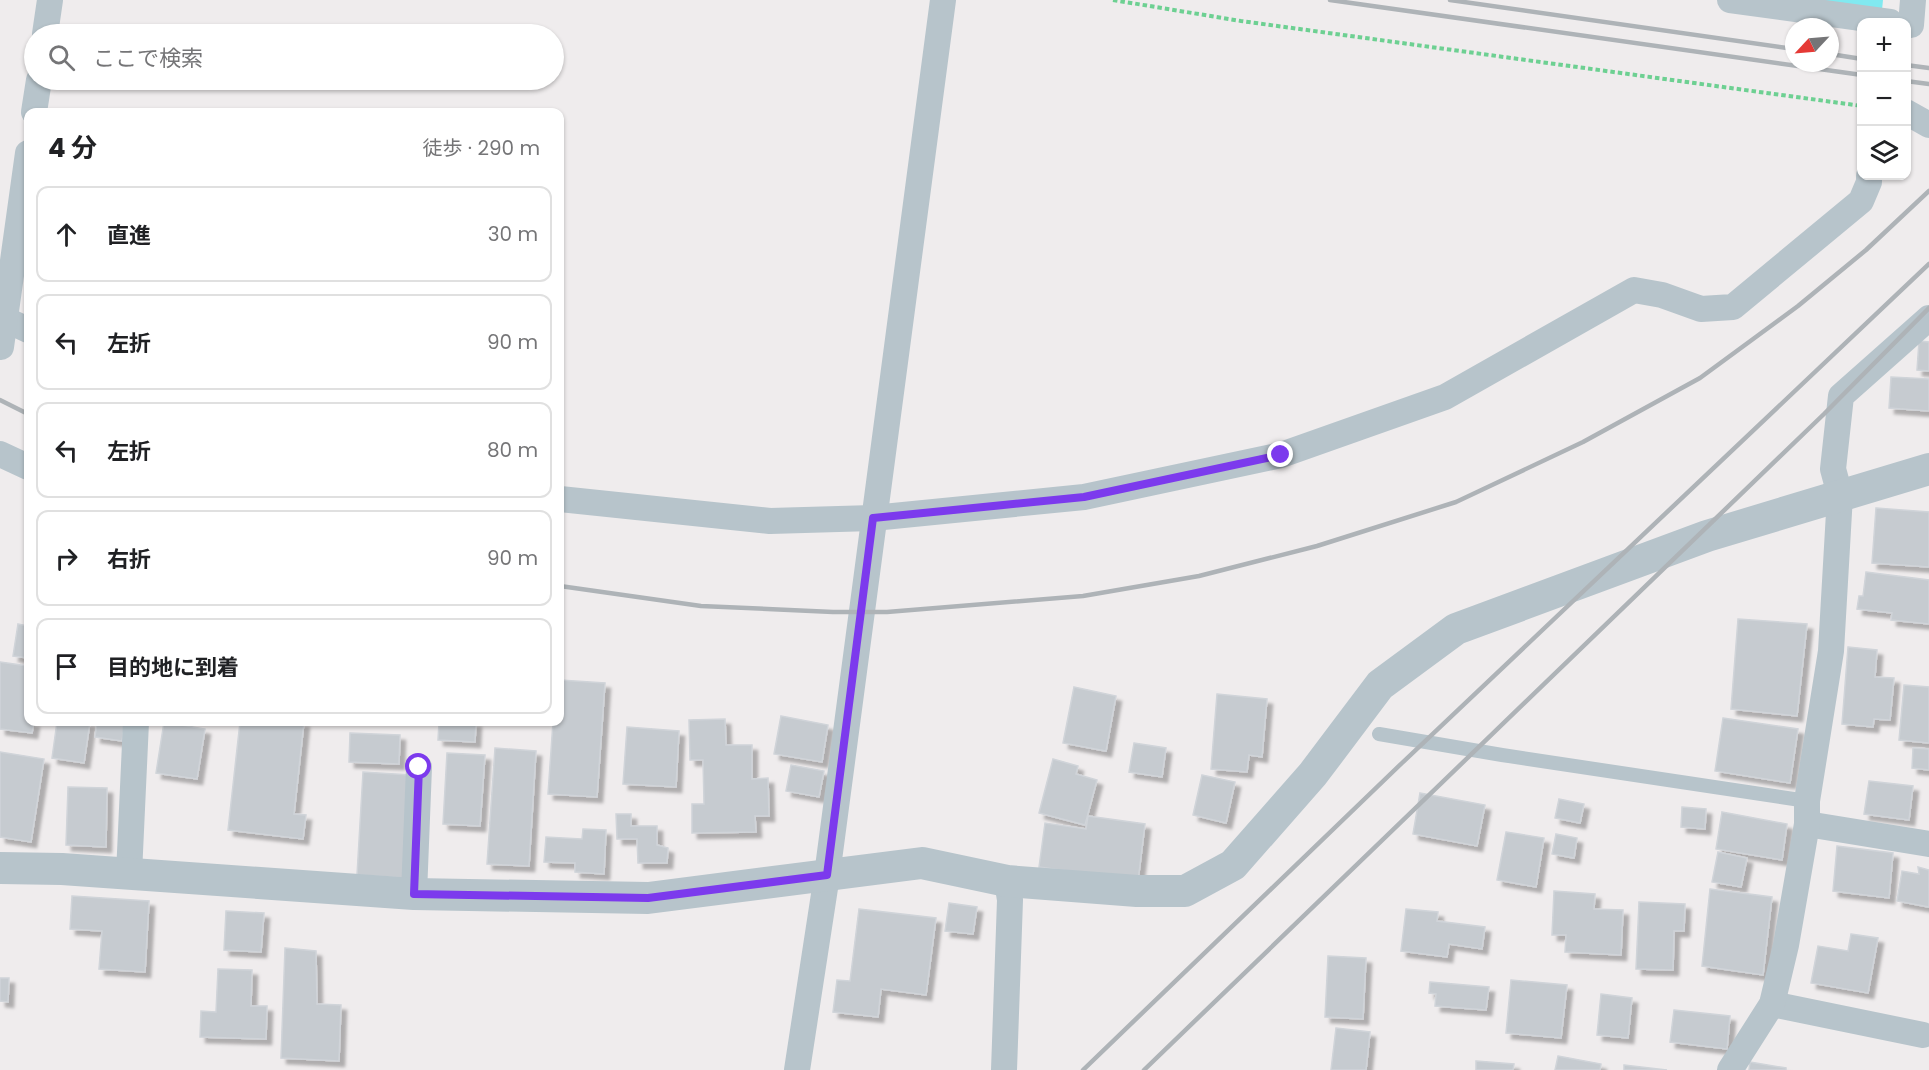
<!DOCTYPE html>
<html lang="ja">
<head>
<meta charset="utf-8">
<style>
	body { margin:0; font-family:Poppins,"Noto Sans JP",sans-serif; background:#f6f6f6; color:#202124 }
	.controls { position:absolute; right:18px; top:18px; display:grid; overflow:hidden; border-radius:12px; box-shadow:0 2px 4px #0004 }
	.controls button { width:54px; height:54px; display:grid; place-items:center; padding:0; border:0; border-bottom:2px solid #e0e0e0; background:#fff; color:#202124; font:30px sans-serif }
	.compass { position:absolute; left:1785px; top:18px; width:54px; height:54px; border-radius:50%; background:#fff; box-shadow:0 2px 4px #0004; rotate:244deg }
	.stop { position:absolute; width:18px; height:18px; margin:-14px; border:4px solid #7c3aed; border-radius:50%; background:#fff }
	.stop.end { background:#7c3aed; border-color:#fff; box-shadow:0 2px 6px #0008 }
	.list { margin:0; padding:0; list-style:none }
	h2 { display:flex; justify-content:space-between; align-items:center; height:78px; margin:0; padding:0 24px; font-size:26px }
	h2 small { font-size:20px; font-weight:400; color:#757577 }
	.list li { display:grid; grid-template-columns:39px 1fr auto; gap:18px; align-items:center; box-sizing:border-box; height:96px; margin:0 12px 12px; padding:0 12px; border:2px solid #e0e0e0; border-radius:12px }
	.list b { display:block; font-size:22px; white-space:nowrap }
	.list em { font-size:20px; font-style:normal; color:#757577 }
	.icon { flex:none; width:33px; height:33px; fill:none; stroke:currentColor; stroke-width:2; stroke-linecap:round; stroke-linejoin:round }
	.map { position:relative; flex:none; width:1929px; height:1070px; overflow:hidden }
	.search { position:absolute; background:#fff; box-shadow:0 2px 4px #0004; left:24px; top:24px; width:540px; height:66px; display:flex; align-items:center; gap:15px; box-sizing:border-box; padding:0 21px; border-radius:33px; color:#757577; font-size:22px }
	.panel { position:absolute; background:#fff; box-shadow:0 2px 4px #0004; left:24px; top:108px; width:540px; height:618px; border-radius:12px }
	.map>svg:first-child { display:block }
	.water { fill:#81e9f0 }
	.building { fill:#c6cbd0; stroke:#d0d4d9; stroke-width:1.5; filter:url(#shadow) }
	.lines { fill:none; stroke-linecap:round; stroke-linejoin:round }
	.path { stroke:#6dd092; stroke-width:4; stroke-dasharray:4.5 3; stroke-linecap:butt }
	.service { stroke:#b7c4cb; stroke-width:14 }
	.minor { stroke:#b7c4cb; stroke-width:26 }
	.tertiary { stroke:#b7c4cb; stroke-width:32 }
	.rail { stroke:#aeb3b7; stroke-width:4.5 }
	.route { stroke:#7c3aed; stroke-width:8 }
</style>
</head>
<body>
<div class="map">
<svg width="1929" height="1070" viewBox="0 0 1929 1070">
	<defs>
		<filter id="shadow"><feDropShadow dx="5.5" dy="5.5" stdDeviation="1.5" flood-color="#0004"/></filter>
	</defs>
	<rect width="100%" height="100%" fill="#efeced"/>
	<polygon class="water" points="1816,0 1883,0 1882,10"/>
	<g class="building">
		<polygon points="1919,341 1929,342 1929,371 1917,370"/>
		<polygon points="1891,377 1929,379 1929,411 1889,408"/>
		<polygon points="1876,508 1929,512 1929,567 1872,563"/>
		<polygon points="1866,572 1929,580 1929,624 1891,620 1892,613 1857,609 1859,596 1863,596"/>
		<polygon points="1738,619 1807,624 1797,716 1731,709"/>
		<polygon points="18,624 28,626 28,658 13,656"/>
		<polygon points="1848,647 1877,650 1875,677 1894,678 1890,720 1874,719 1873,727 1842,724"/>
		<polygon points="0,662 28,666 28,722 34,722 32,733 0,729"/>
		<polygon points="560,680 605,683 597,797 548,794 553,722 560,722"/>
		<polygon points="1904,685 1929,687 1929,743 1899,740"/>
		<polygon points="1074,687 1116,696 1106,751 1063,743"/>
		<polygon points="1217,694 1267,699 1262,757 1249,755 1247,772 1211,769"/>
		<polygon points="781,716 828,725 822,762 774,754"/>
		<polygon points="1723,718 1798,729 1790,783 1715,771"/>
		<polygon points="725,719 726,745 752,745 752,779 768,778 769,816 755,816 756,832 692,833 692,804 704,804 703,760 690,760 689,720"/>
		<polygon points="57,722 90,722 84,763 52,758"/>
		<polygon points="97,722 125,722 122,741 95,737"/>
		<polygon points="164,722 205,729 197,779 156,773"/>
		<polygon points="240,722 304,722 294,814 306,815 303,839 228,830"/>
		<polygon points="439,722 476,722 475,742 438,740"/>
		<polygon points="627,727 679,731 676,787 623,784"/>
		<polygon points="350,733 400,735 399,764 349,762"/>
		<polygon points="1134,743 1166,748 1162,777 1129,772"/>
		<polygon points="495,748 536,751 529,866 487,864"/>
		<polygon points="1913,748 1929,749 1929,770 1912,768"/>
		<polygon points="0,752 44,759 31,842 0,837"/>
		<polygon points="447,753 485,755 480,826 443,824"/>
		<polygon points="1053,759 1078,766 1076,774 1097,780 1085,825 1039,813"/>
		<polygon points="791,765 824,771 819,797 786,791"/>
		<polygon points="363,772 411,775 405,878 357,875"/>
		<polygon points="1202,775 1235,782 1226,823 1193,815"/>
		<polygon points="1869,781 1913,786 1909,820 1864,814"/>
		<polygon points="68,787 107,788 106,847 66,845"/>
		<polygon points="1420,793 1485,805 1477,846 1413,834"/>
		<polygon points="1559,799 1584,804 1580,823 1555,818"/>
		<polygon points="1682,807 1706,809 1705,829 1681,827"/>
		<polygon points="1722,812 1787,824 1782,860 1716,849"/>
		<polygon points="616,814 631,814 631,826 657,826 657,845 668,848 667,863 638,863 637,839 617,839"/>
		<polygon points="1088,816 1145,824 1138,881 1039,867 1045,823 1086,829"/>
		<polygon points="583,829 606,830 604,874 575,872 575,863 544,862 546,837 582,839"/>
		<polygon points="1506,832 1544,838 1536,887 1497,880"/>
		<polygon points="1556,834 1577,838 1574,858 1552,854"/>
		<polygon points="1837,846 1893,853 1889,898 1833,891"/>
		<polygon points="1718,852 1747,858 1741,887 1712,882"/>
		<polygon points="1918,867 1929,870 1929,907 1897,901 1902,871 1919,874"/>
		<polygon points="1710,889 1772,897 1763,975 1702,966"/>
		<polygon points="1554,891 1595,894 1594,909 1623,910 1621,955 1565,952 1566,935 1552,935"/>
		<polygon points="72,896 149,901 145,972 99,969 102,931 70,929"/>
		<polygon points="1639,902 1685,904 1684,931 1674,931 1673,970 1636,969"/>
		<polygon points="949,903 977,907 973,934 945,931"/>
		<polygon points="859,909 936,918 926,995 881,989 878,1017 833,1012 837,980 850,981"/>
		<polygon points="1406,909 1438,912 1437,921 1485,927 1482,949 1449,944 1447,957 1401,951"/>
		<polygon points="226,911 264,913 261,952 224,950"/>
		<polygon points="1851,934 1878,938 1868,993 1811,983 1818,946 1848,951"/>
		<polygon points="285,948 316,951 317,1004 341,1005 339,1061 281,1058"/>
		<polygon points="1328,956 1366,958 1363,1019 1325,1017"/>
		<polygon points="218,969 252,970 251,1006 267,1006 266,1039 200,1037 201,1011 216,1012"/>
		<polygon points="0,978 9,978 8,1002 0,1001"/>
		<polygon points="1511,980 1567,985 1561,1038 1506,1033"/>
		<polygon points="1430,982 1489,987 1486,1010 1435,1006 1436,994 1429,993"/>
		<polygon points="1601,994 1632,998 1628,1038 1597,1035"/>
		<polygon points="1674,1010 1730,1016 1727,1049 1670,1042"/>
		<polygon points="1336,1028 1370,1032 1366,1070 1331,1070"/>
		<polygon points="1558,1056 1601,1064 1600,1070 1555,1070"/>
		<polygon points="1476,1061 1514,1064 1513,1070 1476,1070"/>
		<polygon points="1750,1062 1786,1068 1786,1070 1749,1070"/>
		<polygon points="1624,1065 1667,1070 1624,1070"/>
	</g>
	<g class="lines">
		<polyline class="path" points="1113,0 1241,21 1862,106"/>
		<polyline class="service" points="1379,734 1502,755 1807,801"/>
		<g class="minor">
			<polyline points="1730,0 1890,22"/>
			<polyline points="1911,25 1913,0"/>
			<polyline points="45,34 50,0"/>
			<polyline points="34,112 39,80"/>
			<polyline points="1906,112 1929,125"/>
			<polyline points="0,317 28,330"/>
			<polyline points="1,347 28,153"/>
			<polyline points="0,454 28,467"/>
			<polyline points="560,499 770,521 873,518 1084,497 1281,455 1445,397 1634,290 1662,295 1701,309 1733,307 1861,201 1869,182 1869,176"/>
			<polyline points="1807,824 1929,844"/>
			<polyline points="129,874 136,722"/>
			<polyline points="414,894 419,767"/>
			<polyline points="1772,1004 1923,1035"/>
			<polyline points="797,1070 827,875 943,0"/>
			<polyline points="1004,1070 1010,900 1007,881"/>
			<polyline points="1730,1070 1772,1004 1786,945 1807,824 1807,801 1831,651 1840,495 1833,469 1841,396 1929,318"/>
		</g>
		<polyline class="tertiary" points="0,868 62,869 414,894 648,898 922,863 1007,881 1137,891 1185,891 1233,865 1313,774 1380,685 1456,629 1707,536 1929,469"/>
		<g class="rail">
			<polyline points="1330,0 1862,75"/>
			<polyline points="1450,0 1794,49"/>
			<polyline points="1830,54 1862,59"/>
			<polyline points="1906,65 1929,68"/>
			<polyline points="1906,81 1929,84"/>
			<polyline points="0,400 28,414"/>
			<polyline points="560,586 701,606 833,612 887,612 1083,596 1199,576 1317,546 1456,502 1583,442 1700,378 1798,306 1866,250 1929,191"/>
			<polyline points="1083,1070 1402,763 1929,264"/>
			<polyline points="1144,1070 1824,414 1929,308"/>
		</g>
	</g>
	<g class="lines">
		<polyline class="route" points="419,767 414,894 648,898 827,875 873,518 1084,497 1281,455"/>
	</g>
</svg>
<div class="controls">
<button>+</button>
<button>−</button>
<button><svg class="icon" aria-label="layers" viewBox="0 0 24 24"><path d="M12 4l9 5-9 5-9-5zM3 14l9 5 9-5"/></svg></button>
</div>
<svg class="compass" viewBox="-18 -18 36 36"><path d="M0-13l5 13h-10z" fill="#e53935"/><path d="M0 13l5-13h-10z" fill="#757577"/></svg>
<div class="stop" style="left:419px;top:767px"></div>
<div class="stop end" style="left:1281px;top:455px"></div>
<div class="search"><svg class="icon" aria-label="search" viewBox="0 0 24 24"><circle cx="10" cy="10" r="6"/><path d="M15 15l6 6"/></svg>ここで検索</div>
<section class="panel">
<h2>4 分<small>徒歩 · 290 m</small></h2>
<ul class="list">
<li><svg class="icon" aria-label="ahead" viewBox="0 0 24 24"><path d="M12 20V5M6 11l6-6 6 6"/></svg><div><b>直進</b></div><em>30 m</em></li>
<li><svg class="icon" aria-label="left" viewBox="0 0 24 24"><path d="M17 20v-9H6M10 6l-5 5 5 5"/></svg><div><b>左折</b></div><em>90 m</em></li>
<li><svg class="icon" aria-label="left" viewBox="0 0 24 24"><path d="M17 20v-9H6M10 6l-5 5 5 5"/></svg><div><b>左折</b></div><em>80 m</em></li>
<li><svg class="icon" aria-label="right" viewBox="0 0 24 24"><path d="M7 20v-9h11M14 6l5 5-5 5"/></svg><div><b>右折</b></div><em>90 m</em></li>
<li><svg class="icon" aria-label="arrive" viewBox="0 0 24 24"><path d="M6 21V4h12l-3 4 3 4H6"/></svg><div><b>目的地に到着</b></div></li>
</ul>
</section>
</div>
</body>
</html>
